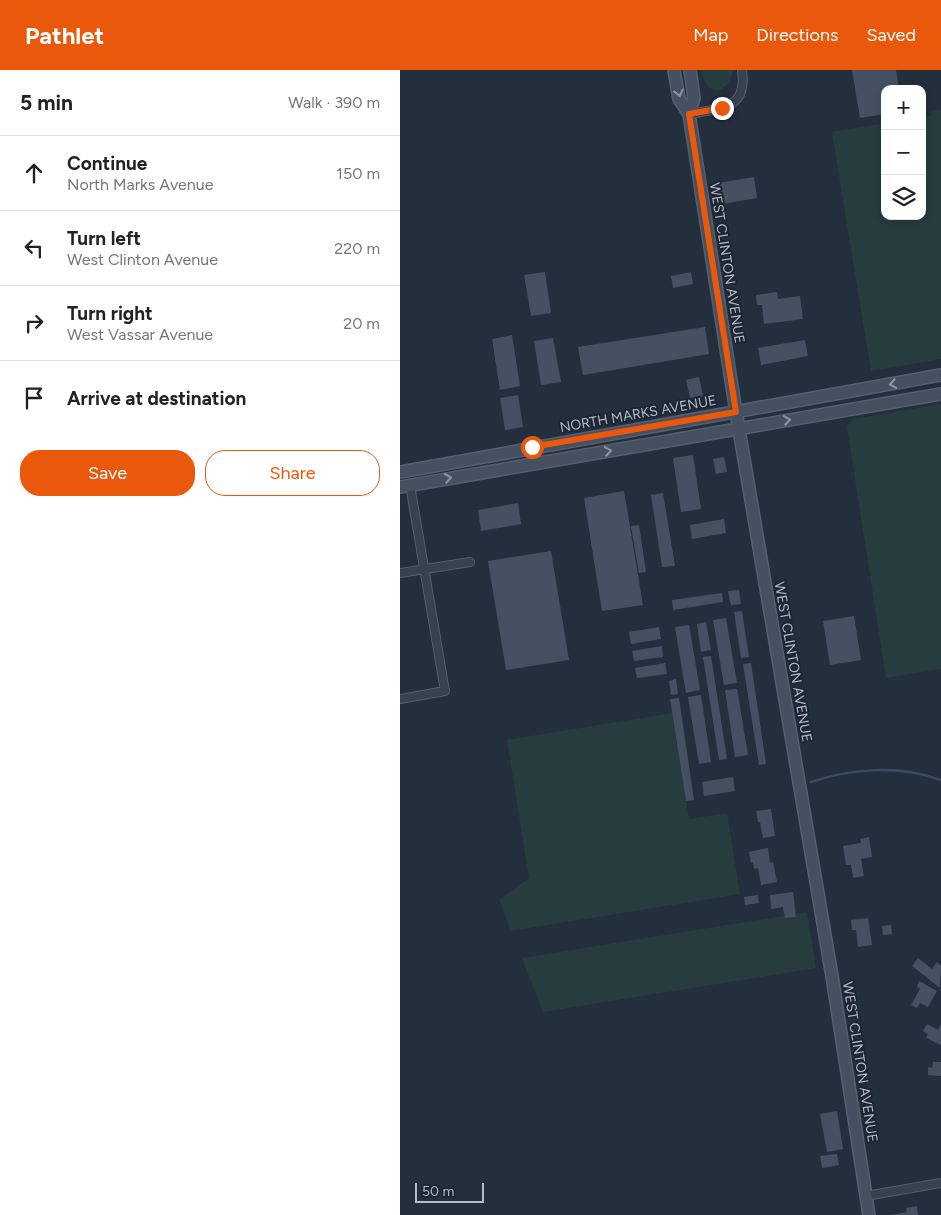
<!DOCTYPE html>
<html lang="en">
<head>
<meta charset="utf-8">
<style>
	body { margin:0; font-family:Figtree,sans-serif; background:#f2f2f2; color:#222 }
	.controls { position:absolute; right:15px; top:15px; display:grid; overflow:hidden; border-radius:10px; box-shadow:0 2px 8px #0003 }
	.controls button { width:45px; height:45px; display:grid; place-items:center; padding:0; border:0; border-bottom:1px solid #e0e0e0; background:#fff; color:#222; font:25px sans-serif }
	.scale { position:absolute; left:15px; bottom:12px; width:69px; box-sizing:border-box; padding-left:5px; border:2px solid #b4bcc9; border-top:0; font-size:14px; line-height:18px; white-space:nowrap; color:#b4bcc9; -webkit-text-stroke:4px #1d2633; paint-order:stroke }
	.stop { position:absolute; width:15px; height:15px; margin:-11px; border:4px solid #ea580c; border-radius:50%; background:#fff }
	.stop.end { background:#ea580c; border-color:#fff; box-shadow:0 1px 5px #0008 }
	.list { margin:0; padding:0; list-style:none }
	h2 { display:flex; justify-content:space-between; align-items:center; height:65px; margin:0; padding:0 20px; font-size:21px }
	h2 small { font-size:16px; font-weight:400; color:#767676 }
	.list li { display:grid; grid-template-columns:32px 1fr auto; gap:15px; align-items:center; box-sizing:border-box; height:75px; padding:0 20px; border-top:1px solid #e0e0e0 }
	.list b { display:block; font-size:19px; white-space:nowrap }
	.list p { margin:0; font-size:16px; white-space:nowrap; color:#767676 }
	.list em { font-size:16px; font-style:normal; color:#767676 }
	.actions { display:flex; gap:10px; padding:15px 20px }
	.actions a { flex:1; padding:11px 0; border:1px solid #ea580c; border-radius:20px; text-align:center; font-size:18px; color:#ea580c }
	.actions .main { background:#ea580c; color:#fff }
	.icon { flex:none; width:28px; height:28px; fill:none; stroke:currentColor; stroke-width:2; stroke-linecap:round; stroke-linejoin:round }
	.map { position:relative; flex:none; width:541px; height:1145px; overflow:hidden }
	header { display:flex; align-items:center; gap:30px; box-sizing:border-box; height:70px; padding:0 25px; background:#ea580c; color:#fff }
	header strong { font-size:24px }
	nav { display:flex; gap:28px; margin-inline-start:auto; font-size:18px }
	main { display:flex }
	aside { flex:1; background:#fff }
	.map>svg:first-child { display:block }
	.green { fill:#263c3f }
	.lines { fill:none; stroke-linecap:round; stroke-linejoin:round }
	.stream { stroke:#394c67; stroke-width:2.5 }
	.building { fill:#455162 }
	.minor-casing { stroke:#565f6c; stroke-width:10 }
	.secondary-casing { stroke:#565f6c; stroke-width:14 }
	.minor { stroke:#38414e; stroke-width:8 }
	.secondary { stroke:#465061; stroke-width:11 }
	.oneway { stroke:#8e96a5 }
	.route { stroke:#ea580c; stroke-width:6 }
	.labels { text-anchor:middle; dominant-baseline:central; stroke-width:4; stroke-linejoin:round; paint-order:stroke }
	.street-label { font-size:14px; fill:#b4bcc9; stroke:#1d2633 }
</style>
</head>
<body>
<header>
<strong>Pathlet</strong>
<nav><a>Map</a><a>Directions</a><a>Saved</a></nav>
</header>
<main>
<aside>
<h2>5 min<small>Walk · 390 m</small></h2>
<ul class="list">
<li><svg class="icon" aria-label="ahead" viewBox="0 0 24 24"><path d="M12 20V5M6 11l6-6 6 6"/></svg><div><b>Continue</b><p>North Marks Avenue</p></div><em>150 m</em></li>
<li><svg class="icon" aria-label="left" viewBox="0 0 24 24"><path d="M17 20v-9H6M10 6l-5 5 5 5"/></svg><div><b>Turn left</b><p>West Clinton Avenue</p></div><em>220 m</em></li>
<li><svg class="icon" aria-label="right" viewBox="0 0 24 24"><path d="M7 20v-9h11M14 6l5 5-5 5"/></svg><div><b>Turn right</b><p>West Vassar Avenue</p></div><em>20 m</em></li>
<li><svg class="icon" aria-label="arrive" viewBox="0 0 24 24"><path d="M6 21V4h12l-3 4 3 4H6"/></svg><div><b>Arrive at destination</b></div></li>
</ul>
<div class="actions"><a class="main">Save</a><a>Share</a></div>
</aside>
<div class="map">
<svg width="541" height="1145" viewBox="0 0 541 1145">
	<rect width="100%" height="100%" fill="#242f3e"/>
	<g class="green">
		<path d="M301,0H333C332,12 320,28 308,16C304,12 303,5 301,0Z"/>
		<polygon points="541,40 541,289 471,301 432,62 485,53 485,146 522,146 522,47 532,46 531,42"/>
		<polygon points="541,334 541,599 486,608 447,357 453,349"/>
		<polygon points="272,643 289,749 327,743 340,824 111,861 99,830 129,808 107,670"/>
		<polygon points="407,842 416,898 143,942 122,888"/>
	</g>
	<g class="lines">
		<path class="stream" d="M411,712C453,698 499,695 541,710"/>
	</g>
	<g class="building">
		<polygon points="452,0 496,0 499,19 485,19 485,44 460,48"/>
		<polygon points="354,107 357,128 322,134 318,113"/>
		<polygon points="145,202 151,243 131,246 124,205"/>
		<polygon points="291,202 293,214 273,218 271,206"/>
		<polygon points="377,222 378,229 400,226 403,249 364,254 362,235 357,235 356,225"/>
		<polygon points="305,257 309,284 183,305 178,277"/>
		<polygon points="112,265 120,316 100,320 92,269"/>
		<polygon points="153,268 161,312 141,315 134,271"/>
		<polygon points="405,270 408,286 361,295 358,278"/>
		<polygon points="299,307 303,326 290,328 286,310"/>
		<polygon points="118,325 123,357 105,360 100,328"/>
		<polygon points="293,385 301,439 281,442 273,388"/>
		<polygon points="324,387 327,402 316,404 313,389"/>
		<polygon points="224,421 243,535 202,541 184,428"/>
		<polygon points="263,423 275,496 262,497 251,425"/>
		<polygon points="118,433 121,454 81,461 78,440"/>
		<polygon points="324,449 326,463 292,469 290,455"/>
		<polygon points="239,455 246,502 239,503 231,456"/>
		<polygon points="151,481 169,590 106,600 88,491"/>
		<polygon points="339,520 341,534 331,535 328,521"/>
		<polygon points="322,523 323,532 273,540 272,530"/>
		<polygon points="342,541 349,587 341,588 334,542"/>
		<polygon points="454,546 461,590 430,595 423,551"/>
		<polygon points="326,548 337,613 324,615 313,550"/>
		<polygon points="306,552 311,580 301,582 297,554"/>
		<polygon points="289,555 300,620 286,623 275,557"/>
		<polygon points="259,557 261,569 231,574 229,562"/>
		<polygon points="262,576 263,587 234,591 232,581"/>
		<polygon points="311,586 327,689 319,690 303,587"/>
		<polygon points="265,593 267,604 237,608 235,598"/>
		<polygon points="351,593 366,694 359,695 343,594"/>
		<polygon points="276,609 278,624 271,625 269,611"/>
		<polygon points="337,619 348,685 335,687 325,620"/>
		<polygon points="301,625 311,692 299,694 288,627"/>
		<polygon points="279,628 294,730 286,731 270,629"/>
		<polygon points="333,707 335,721 304,726 302,712"/>
		<polygon points="371,739 375,766 363,768 360,752 358,752 356,741"/>
		<polygon points="469,767 472,787 461,789 464,806 453,808 451,795 446,795 443,776 461,773 460,769"/>
		<polygon points="368,778 370,793 373,792 377,812 361,815 358,798 354,799 353,792 351,793 349,782"/>
		<polygon points="393,822 396,847 385,848 383,837 371,839 370,825"/>
		<polygon points="358,825 359,833 345,835 344,827"/>
		<polygon points="468,848 472,875 458,877 456,860 452,860 451,850"/>
		<polygon points="491,855 492,864 483,865 482,856"/>
		<polygon points="518,888 532,899 537,892 541,896 540,918 512,896"/>
		<polygon points="519,911 537,921 528,937 520,933 517,938 511,935 520,919 517,917"/>
		<polygon points="527,954 538,960 541,954 541,975 526,968 528,964 523,961"/>
		<polygon points="533,992 541,992 541,1006 528,1005 528,997 532,998"/>
		<polygon points="437,1041 443,1079 427,1082 420,1044"/>
		<polygon points="437,1084 439,1095 422,1098 420,1086"/>
		<polygon points="517,1136 518,1145 491,1145 507,1142 506,1138"/>
	</g>
	<g class="lines">
		<defs>
			<g id="minor">
				<path d="M289,44C319,38 348,41 342,0"/>
				<polyline points="0,503 70,492"/>
				<polyline points="0,629 45,621 10,415"/>
				<polyline points="466,1126 541,1113"/>
			</g>
			<g id="secondary">
				<polyline points="274,0 279,29 289,44 336,342 432,906 469,1145"/>
				<polyline points="289,44 294,28 290,0"/>
				<polyline points="0,402 541,305"/>
				<polyline points="0,417 541,324"/>
			</g>
		</defs>
		<use href="#minor" class="minor-casing"/>
		<use href="#secondary" class="secondary-casing"/>
		<use href="#minor" class="minor"/>
		<use href="#secondary" class="secondary"/>
	</g>
	<defs><path id="oneway-chevron" d="M-2-3.5L2.5 0L-2 3.5" fill="none" stroke-width="1.6" stroke-linecap="round" stroke-linejoin="round" transform="scale(1.25)"/></defs>
	<g class="oneway">
		<use href="#oneway-chevron" transform="translate(279 23) rotate(77)"/>
		<use href="#oneway-chevron" transform="translate(493 314) rotate(170)"/>
		<use href="#oneway-chevron" transform="translate(387 350) rotate(-9)"/>
		<use href="#oneway-chevron" transform="translate(208 381) rotate(-10)"/>
		<use href="#oneway-chevron" transform="translate(48 408) rotate(-10)"/>
	</g>
	<g class="lines">
		<polyline class="route" points="132,377 336,342 289,44 322,38"/>
	</g>
	<g class="labels">
		<g class="street-label">
			<text transform="translate(327 193) rotate(81)">WEST CLINTON AVENUE</text>
			<text transform="translate(238 344) rotate(-10)">NORTH MARKS AVENUE</text>
			<text transform="translate(393 592) rotate(80)">WEST CLINTON AVENUE</text>
			<text transform="translate(460 992) rotate(81)">WEST CLINTON AVENUE</text>
		</g>
	</g>
</svg>
<div class="controls">
<button>+</button>
<button>−</button>
<button><svg class="icon" aria-label="layers" viewBox="0 0 24 24"><path d="M12 4l9 5-9 5-9-5zM3 14l9 5 9-5"/></svg></button>
</div>
<div class="scale">50 m</div>
<div class="stop" style="left:132px;top:377px"></div>
<div class="stop end" style="left:322px;top:38px"></div>
</div>
</main>
</body>
</html>
